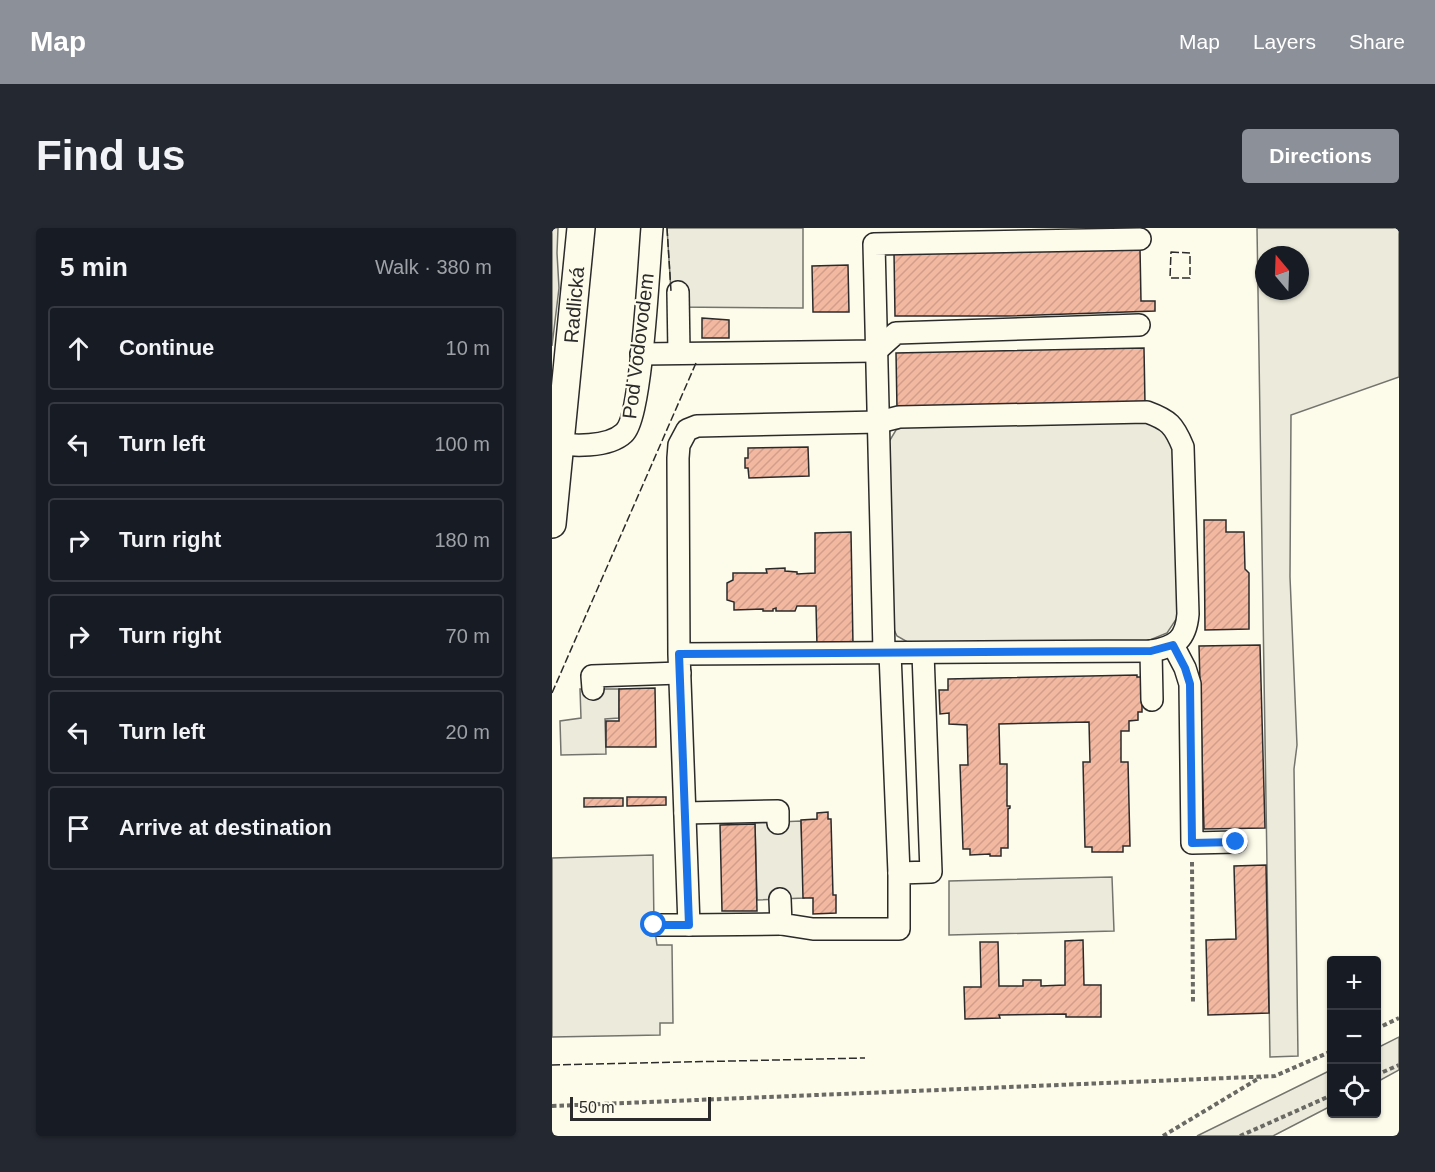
<!DOCTYPE html>
<html lang="en">
<head>
<meta charset="utf-8">
<style>
	body { margin:0; font-family:Arial,sans-serif; background:#242831; color:#f1f3f6 }
	.controls { position:absolute; right:18px; bottom:18px; display:grid; overflow:hidden; border-radius:6px; box-shadow:0 2px 4px #0004 }
	.controls button { width:54px; height:54px; display:grid; place-items:center; padding:0; border:0; border-bottom:2px solid #363941; background:#171b24; color:#f1f3f6; font:30px sans-serif }
	.compass { position:absolute; left:703px; top:18px; width:54px; height:54px; border-radius:50%; background:#171b24; box-shadow:0 2px 4px #0004; rotate:341deg }
	.scale { position:absolute; left:18px; bottom:15px; width:141px; box-sizing:border-box; padding-left:6px; border:3px solid #2b2b2b; border-top:0; font-size:16px; line-height:21px; white-space:nowrap; color:#2b2b2b; -webkit-text-stroke:4px #fdfbea; paint-order:stroke }
	.stop { position:absolute; width:18px; height:18px; margin:-14px; border:4px solid #1a73e8; border-radius:50%; background:#fff }
	.stop.end { background:#1a73e8; border-color:#fff; box-shadow:0 2px 6px #0008 }
	.list { margin:0; padding:0; list-style:none }
	h2 { display:flex; justify-content:space-between; align-items:center; height:78px; margin:0; padding:0 24px; font-size:26px }
	h2 small { font-size:20px; font-weight:400; color:#9ea1a6 }
	.list li { display:grid; grid-template-columns:39px 1fr auto; gap:18px; align-items:center; box-sizing:border-box; height:84px; margin:0 12px 12px; padding:0 12px; border:2px solid #363941; border-radius:6px }
	.list b { display:block; font-size:22px; white-space:nowrap }
	.list em { font-size:20px; font-style:normal; color:#9ea1a6 }
	.icon { flex:none; width:33px; height:33px; fill:none; stroke:currentColor; stroke-width:2; stroke-linecap:round; stroke-linejoin:round }
	.map { position:relative; flex:none; width:847px; height:908px; overflow:hidden; border-radius:6px }
	header { display:flex; align-items:center; gap:36px; box-sizing:border-box; height:84px; padding:0 30px; background:#8c9099; color:#fff }
	header strong { font-size:28px }
	nav { display:flex; gap:33px; margin-inline-start:auto; font-size:21px }
	.intro { display:flex; align-items:center; justify-content:space-between; box-sizing:border-box; height:144px; padding:0 36px }
	h1 { margin:0; font-size:42px }
	.button { padding:15px 27px; border-radius:6px; background:#8c9099; color:#fff; font-size:21px; font-weight:700 }
	main { display:flex; gap:36px; padding:0 36px }
	aside { flex:1; background:#171b24; border-radius:6px; box-shadow:0 2px 4px #0004 }
	.map>svg:first-child { display:block }
	.green { fill:#ecebdb; stroke:#74746e; stroke-width:1.5; fill-rule:evenodd }
	.parking { fill:#eceadb; stroke:#74746e; stroke-width:1.5 }
	.building { fill:url(#building-hatch); stroke:#2b2b2b; stroke-width:1.5 }
	.lines { fill:none; stroke-linecap:round; stroke-linejoin:round }
	.minor-casing { stroke:#2b2b2b; stroke-width:24 }
	.major-casing { stroke:#2b2b2b; stroke-width:30 }
	.path { stroke:#6a6964; stroke-width:4; stroke-dasharray:4.5 3; stroke-linecap:butt }
	.minor { stroke:#fdfbea; stroke-width:21 }
	.major { stroke:#fdfbea; stroke-width:27 }
	.fence { stroke:#2b2b2b; stroke-width:1.5; stroke-dasharray:8 3; stroke-linecap:butt }
	.route { stroke:#1a73e8; stroke-width:8 }
	.labels { text-anchor:middle; dominant-baseline:central; stroke-width:4.5; stroke-linejoin:round; paint-order:stroke }
	.street-label { font-size:20px; fill:#2b2b2b; stroke:#fdfbea }
</style>
</head>
<body>
<header>
<strong>Map</strong>
<nav><a>Map</a><a>Layers</a><a>Share</a></nav>
</header>
<div class="intro"><h1>Find us</h1><a class="button">Directions</a></div>
<main>
<aside>
<h2>5 min<small>Walk · 380 m</small></h2>
<ul class="list">
<li><svg class="icon" aria-label="ahead" viewBox="0 0 24 24"><path d="M12 20V5M6 11l6-6 6 6"/></svg><div><b>Continue</b></div><em>10 m</em></li>
<li><svg class="icon" aria-label="left" viewBox="0 0 24 24"><path d="M17 20v-9H6M10 6l-5 5 5 5"/></svg><div><b>Turn left</b></div><em>100 m</em></li>
<li><svg class="icon" aria-label="right" viewBox="0 0 24 24"><path d="M7 20v-9h11M14 6l5 5-5 5"/></svg><div><b>Turn right</b></div><em>180 m</em></li>
<li><svg class="icon" aria-label="right" viewBox="0 0 24 24"><path d="M7 20v-9h11M14 6l5 5-5 5"/></svg><div><b>Turn right</b></div><em>70 m</em></li>
<li><svg class="icon" aria-label="left" viewBox="0 0 24 24"><path d="M17 20v-9H6M10 6l-5 5 5 5"/></svg><div><b>Turn left</b></div><em>20 m</em></li>
<li><svg class="icon" aria-label="arrive" viewBox="0 0 24 24"><path d="M6 21V4h12l-3 4 3 4H6"/></svg><div><b>Arrive at destination</b></div></li>
</ul>
</aside>
<div class="map">
<svg width="847" height="908" viewBox="0 0 847 908">
	<defs>
		<pattern id="building-hatch" width="6" height="6" patternUnits="userSpaceOnUse" patternTransform="scale(1.5)"><rect width="6" height="6" fill="#f2b8a0"/><path d="M-1 1l2-2M0 6l6-6M5 7l2-2" fill="none" stroke="#d09e8a"/></pattern>
	</defs>
	<rect width="100%" height="100%" fill="#fdfbea"/>
	<g class="green">
		<polygon points="0,0 6,0 5,25 7,60 0,118"/>
		<path d="M705,0H847V149L739,187L738,349L745,517L742,541L746,828L718,829ZM712,27H748V63H712Z"/>
		<polygon points="599,192 616,206 624,225 627,387 615,405 593,414 359,416 345,408 336,389 335,217 344,202 362,194"/>
		<polygon points="847,809 847,842 825,854 825,820"/>
		<polygon points="779,842 779,878 721,908 645,908"/>
	</g>
	<g class="parking">
		<polygon points="115,0 251,0 251,80 120,79"/>
		<polygon points="28,461 67,461 67,490 53,491 54,526 9,527 8,493 29,490"/>
		<polygon points="249,593 252,670 205,672 203,595"/>
		<polygon points="101,627 102,697 105,717 120,717 121,795 108,795 108,807 0,809 0,630"/>
		<polygon points="560,649 562,703 397,707 397,653"/>
	</g>
	<g class="building">
		<polygon points="588,20 589,73 603,73 603,83 455,88 343,88 342,25"/>
		<polygon points="296,37 297,84 261,84 260,38"/>
		<polygon points="150,90 177,92 177,110 150,110"/>
		<polygon points="592,120 593,176 345,181 344,125"/>
		<polygon points="256,219 257,248 197,250 196,240 193,240 193,230 196,230 196,220"/>
		<polygon points="652,292 674,292 674,304 692,304 693,341 697,345 697,401 653,402"/>
		<polygon points="299,304 301,417 265,418 264,378 245,378 243,383 224,383 224,380 221,381 221,383 211,383 211,381 182,382 182,374 175,372 175,355 181,352 181,345 215,345 214,341 233,340 233,343 245,344 245,346 263,345 263,305"/>
		<polygon points="708,417 713,600 652,601 647,418"/>
		<polygon points="585,447 585,449 590,449 590,484 586,484 586,492 577,493 577,503 569,503 569,534 576,534 578,618 571,618 571,624 540,624 540,619 533,619 531,534 538,534 537,494 447,496 448,536 455,536 455,578 458,578 458,580 456,581 456,620 449,620 449,628 438,628 438,626 418,627 418,621 411,621 408,537 416,537 415,497 397,496 397,485 388,486 387,462 396,462 396,451"/>
		<polygon points="103,460 104,519 54,519 54,493 67,493 67,461"/>
		<polygon points="75,569 114,569 114,577 75,578"/>
		<polygon points="32,570 71,570 71,578 32,579"/>
		<polygon points="276,584 276,591 279,591 281,667 284,667 284,685 261,686 261,670 251,670 249,592 265,591 265,585"/>
		<polygon points="203,596 205,683 170,683 168,597"/>
		<polygon points="714,637 717,785 656,787 654,712 684,711 682,638"/>
		<polygon points="531,712 532,757 549,757 549,789 514,789 514,786 447,787 448,790 413,791 412,759 429,759 428,714 446,714 447,758 471,758 471,752 489,752 489,758 513,757 513,713"/>
	</g>
	<g class="lines">
		<defs>
			<g id="minor">
				<polyline points="126,64 127,125"/>
				<polyline points="89,126 324,123 344,105 587,97"/>
				<path d="M0,215C20,218 56,220 72,205C90,189 97,33 100,0"/>
				<polyline points="621,417 633,440 638,456 640,615 684,614"/>
				<polyline points="332,423 322,16 588,11"/>
				<polyline points="599,423 600,472"/>
				<polyline points="338,425 347,645"/>
				<polyline points="41,461 40,448 128,445"/>
				<polyline points="133,585 226,583 226,595"/>
				<polyline points="228,671 229,696 261,701 347,701 347,645 379,644 371,425"/>
				<path d="M102,697H137L127,426L126,230L127,217L135,202L145,198L327,194L347,189L595,184C617,192 622,197 631,219L636,386C634,411 624,419 599,423L127,426"/>
				<polyline points="137,697 229,696"/>
			</g>
			<polyline id="major" points="0,296 29,0"/>
		</defs>
		<use href="#minor" class="minor-casing"/>
		<use href="#major" class="major-casing"/>
		<g class="path">
			<polyline points="640,634 641,776"/>
			<polyline points="824,801 847,790"/>
			<polyline points="824,847 847,837"/>
			<polyline points="0,878 723,848 780,823"/>
			<polyline points="611,908 709,849"/>
			<polyline points="688,908 780,867"/>
		</g>
		<use href="#minor" class="minor"/>
		<use href="#major" class="major"/>
		<g class="fence">
			<polyline points="115,0 119,63"/>
			<polygon points="619,24 638,25 638,50 618,50"/>
			<polyline points="0,465 144,135"/>
			<polyline points="0,837 313,830"/>
		</g>
	</g>
	<g class="lines">
		<polyline class="route" points="102,697 137,697 127,426 599,423 621,417 633,440 638,456 640,615 684,614"/>
	</g>
	<g class="labels">
		<g class="street-label">
			<text transform="translate(22 77) rotate(-85)">Radlická</text>
			<text transform="translate(86 118) rotate(-83)">Pod Vodovodem</text>
		</g>
	</g>
</svg>
<div class="controls">
<button>+</button>
<button>−</button>
<button><svg class="icon" aria-label="locate" viewBox="0 0 24 24"><circle cx="12" cy="12" r="6"/><path d="M12 2v4M12 18v4M2 12h4M18 12h4"/></svg></button>
</div>
<svg class="compass" viewBox="-18 -18 36 36"><path d="M0-13l5 13h-10z" fill="#e53935"/><path d="M0 13l5-13h-10z" fill="#9ea1a6"/></svg>
<div class="scale">50 m</div>
<div class="stop" style="left:102px;top:697px"></div>
<div class="stop end" style="left:684px;top:614px"></div>
</div>
</main>
</body>
</html>
